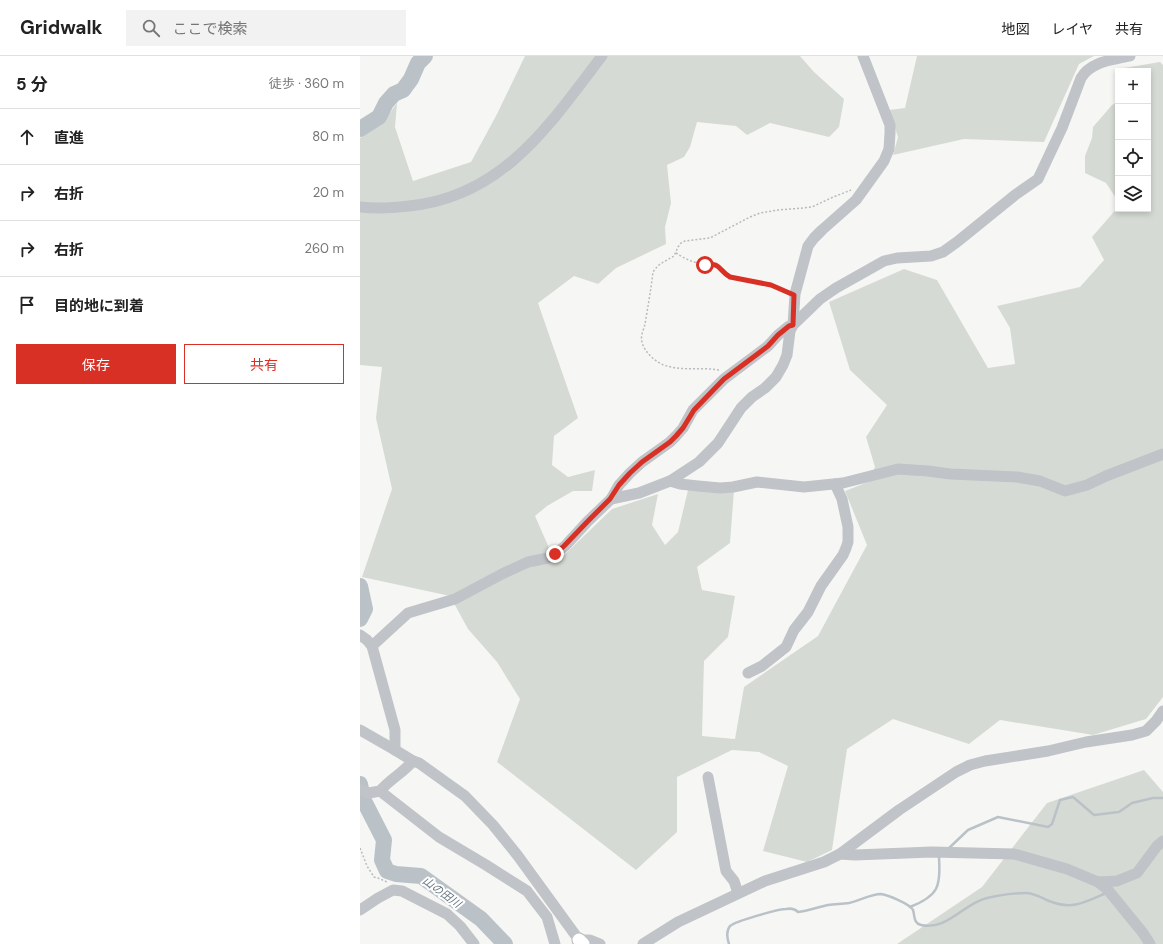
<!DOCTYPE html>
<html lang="ja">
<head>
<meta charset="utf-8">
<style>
	body { margin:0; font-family:"DM Sans","Noto Sans JP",sans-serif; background:#f2f2f2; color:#222 }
	.controls { position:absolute; right:12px; top:12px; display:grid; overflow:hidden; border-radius:0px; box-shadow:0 2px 6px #0003 }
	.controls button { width:36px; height:36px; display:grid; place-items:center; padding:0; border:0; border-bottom:1px solid #e0e0e0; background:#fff; color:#222; font:20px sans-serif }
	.stop { position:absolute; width:12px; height:12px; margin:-9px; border:3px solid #d93025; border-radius:50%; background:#fff }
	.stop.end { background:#d93025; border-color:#fff; box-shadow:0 1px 4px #0008 }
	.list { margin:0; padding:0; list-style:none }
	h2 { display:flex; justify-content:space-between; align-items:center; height:52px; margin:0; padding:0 16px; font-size:17px }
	h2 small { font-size:13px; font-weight:400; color:#767676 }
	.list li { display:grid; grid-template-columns:26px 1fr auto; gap:12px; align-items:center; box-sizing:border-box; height:56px; padding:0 16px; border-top:1px solid #e0e0e0 }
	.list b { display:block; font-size:15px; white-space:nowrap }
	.list em { font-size:13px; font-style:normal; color:#767676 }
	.actions { display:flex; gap:8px; padding:12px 16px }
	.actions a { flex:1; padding:9px 0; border:1px solid #d93025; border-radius:0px; text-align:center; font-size:14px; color:#d93025 }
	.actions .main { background:#d93025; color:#fff }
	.icon { flex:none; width:22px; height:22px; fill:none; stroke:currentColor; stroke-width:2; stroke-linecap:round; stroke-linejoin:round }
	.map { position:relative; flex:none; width:803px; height:888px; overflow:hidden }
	header { display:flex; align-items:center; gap:24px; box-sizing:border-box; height:56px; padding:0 20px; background:#fff; border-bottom:1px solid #e0e0e0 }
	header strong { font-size:19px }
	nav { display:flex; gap:22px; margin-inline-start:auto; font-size:14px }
	.search { width:280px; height:36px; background:#f2f2f2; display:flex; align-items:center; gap:10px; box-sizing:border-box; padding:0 14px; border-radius:0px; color:#767676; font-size:15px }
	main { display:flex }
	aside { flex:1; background:#fff }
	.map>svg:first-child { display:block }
	.green { fill:#d5dbd4 }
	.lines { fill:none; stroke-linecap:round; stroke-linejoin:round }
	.stream { stroke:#bac2c8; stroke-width:2.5 }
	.river { stroke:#bac2c8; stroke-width:16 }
	.major-casing { stroke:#b2b5b9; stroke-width:15 }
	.path { stroke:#b8babd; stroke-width:1.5; stroke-dasharray:2 2; stroke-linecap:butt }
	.minor { stroke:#c0c3c7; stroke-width:11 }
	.major { stroke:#fff; stroke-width:13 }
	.route { stroke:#d93025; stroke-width:5 }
	.labels { text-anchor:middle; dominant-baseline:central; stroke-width:4; stroke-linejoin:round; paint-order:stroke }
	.water-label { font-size:11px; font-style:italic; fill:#64747f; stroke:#fff }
</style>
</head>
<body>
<header>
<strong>Gridwalk</strong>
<div class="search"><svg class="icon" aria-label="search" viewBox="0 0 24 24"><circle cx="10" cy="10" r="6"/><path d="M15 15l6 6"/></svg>ここで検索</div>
<nav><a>地図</a><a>レイヤ</a><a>共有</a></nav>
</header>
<main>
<aside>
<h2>5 分<small>徒歩 · 360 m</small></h2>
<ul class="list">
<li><svg class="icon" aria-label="ahead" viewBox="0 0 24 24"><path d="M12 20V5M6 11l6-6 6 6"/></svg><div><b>直進</b></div><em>80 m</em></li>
<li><svg class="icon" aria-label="right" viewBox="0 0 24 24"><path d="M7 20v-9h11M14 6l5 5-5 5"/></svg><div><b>右折</b></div><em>20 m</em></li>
<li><svg class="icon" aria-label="right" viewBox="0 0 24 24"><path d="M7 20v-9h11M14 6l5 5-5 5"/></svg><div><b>右折</b></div><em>260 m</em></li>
<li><svg class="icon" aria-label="arrive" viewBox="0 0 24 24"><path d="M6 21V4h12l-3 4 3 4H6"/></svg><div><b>目的地に到着</b></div></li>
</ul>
<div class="actions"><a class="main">保存</a><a>共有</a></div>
</aside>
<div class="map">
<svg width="803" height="888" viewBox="0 0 803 888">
	<rect width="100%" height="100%" fill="#f6f7f4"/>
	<g class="green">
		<polygon points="165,0 440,0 454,16 484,43 479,71 469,81 410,67 387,79 376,70 337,66 330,91 324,101 307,109 311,147 305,171 306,188 256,212 238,228 214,220 178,247 218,362 194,380 192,409 208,421 235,414 232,435 213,435 187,450 175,460 190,494 202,501 252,453 298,438 292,469 305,489 318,476 328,434 374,435 370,487 337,511 342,534 375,540 368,581 344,605 342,680 375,683 384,631 458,580 507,489 485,435 508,426 515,411 506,381 527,349 490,314 469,246 544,213 577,224 628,312 655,308 650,272 637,250 720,231 744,204 732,181 758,151 758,153 788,153 788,15 764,15 764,12 800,6 803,9 803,641 786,663 733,679 640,664 609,688 533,663 487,693 472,794 447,806 403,795 428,710 399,696 372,694 317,721 317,776 276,814 137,706 160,643 137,606 108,573 90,540 2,521 32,433 16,362 22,311 0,309 0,82 22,68 37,47 35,71 53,125 111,106 137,58"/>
		<polygon points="557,0 734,0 719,8 684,86 604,83 533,99 538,81 529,54 545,52"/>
		<polygon points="758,46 758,145 746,127 725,117 725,100 732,82 733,71 752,49"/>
		<polygon points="784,714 803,736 803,888 537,888 622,831 687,747"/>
	</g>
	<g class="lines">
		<g class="stream">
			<polyline points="588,793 608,774 638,761 688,771 692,768 700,744 713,741 734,759 759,756 772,747 793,742 803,742"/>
			<path d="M550,851C578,840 581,831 579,802L581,799"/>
			<path d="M369,888C367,882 366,875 370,870C376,865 418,853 426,853C431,852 435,853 438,856C448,855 458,851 468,849C475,848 482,848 489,847C500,845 510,838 521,838C528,839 550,848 553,854C555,860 553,867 561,869C587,875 604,847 627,842C640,839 653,837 666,837C674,837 682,842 689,845C711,854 724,847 744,838"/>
		</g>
		<g class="river">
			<polyline points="0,73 19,61 26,47 34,38 43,34 51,23 58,7 65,0"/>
			<polyline points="0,530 5,553 0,563"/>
			<polyline points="0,728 3,743 24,784 22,804 27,815 36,818 61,820 121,863 145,888"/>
		</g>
		<defs>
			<polyline id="major" points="219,884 223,888"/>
		</defs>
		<use href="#major" class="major-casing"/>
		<g class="path">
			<path d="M316,197C324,202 333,207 343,208C347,209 352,206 356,208C360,210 365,218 370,221L411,229L425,235"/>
			<path d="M359,314C342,311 324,315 307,310C297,308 284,296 282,286C280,280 284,273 285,268C288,250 291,233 293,216L296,212L300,208L314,200L318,191L321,187L325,185L350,182L390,161L400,157L418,154L443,152L452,151L471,142L491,134"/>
			<polyline points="0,792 7,810 14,821 18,822 27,826"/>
		</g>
		<g class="minor">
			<path d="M0,151C16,153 33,152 49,150C143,141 190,68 242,0"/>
			<path d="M310,425L339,406L358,387L381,352L392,341L405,332L416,321L423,309L427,299L430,275L433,269L460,243L476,232L524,205L537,202L571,200L583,196L597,186L655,139L678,123L702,72L721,22C731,5 753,4 770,0"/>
			<polyline points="251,443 279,437 310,425 320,428 338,430 360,432 373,431 397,426 444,431 483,427 538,413 568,415 590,418 657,421 680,425 705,435 727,429 746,420 803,398"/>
			<polyline points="0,579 7,584 12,590 35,674 35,694"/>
			<polyline points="12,590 48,557 95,543 142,518 168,506 188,502 195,498 205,490 228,465 251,443 259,429 270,417 282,406 310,386 316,380 323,372 333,354 364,323 408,290 418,279 429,270 433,269 435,238 448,190 454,182 462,174 496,144 524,105 529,93 530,77 530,69 503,0"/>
			<polyline points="388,617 402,610 426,591 434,574 448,556 461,530 483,499 486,492 488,486 488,471 482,443 475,428"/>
			<polyline points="0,674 35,694 53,705 59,707 105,740 133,769 158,800 219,884 230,884 240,888"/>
			<polyline points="348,721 365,810 366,815 374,825 378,837"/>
			<path d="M0,734L9,737L20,735C30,723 43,717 53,705"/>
			<polyline points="20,735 79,781 126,809 167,835 187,861 195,888"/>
			<polyline points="480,798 495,799 572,796 654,798 707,813 738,826 748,834 783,877 790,888"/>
			<polyline points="738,826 757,825 777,817 797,790 803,785"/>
			<polyline points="0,854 18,842 33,834 42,835 87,858 100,870 114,888"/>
			<polyline points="283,888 318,866 405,825 464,806 480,798 539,754 596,716 610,709 625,705 688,695 726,686 772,679 786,675 796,665 803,655"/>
		</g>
		<use href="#major" class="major"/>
	</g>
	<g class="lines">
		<path class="route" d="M195,498L204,490L228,465L250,443L259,429L270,417L282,406L310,386L316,380L323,372L334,354L364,323L408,290L418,279L429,270L433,269L434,239L411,229L370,221C358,214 361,206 345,209"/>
	</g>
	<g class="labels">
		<g class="water-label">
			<text transform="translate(82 836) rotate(36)">山の田川</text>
		</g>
	</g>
</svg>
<div class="controls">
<button>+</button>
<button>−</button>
<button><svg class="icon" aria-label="locate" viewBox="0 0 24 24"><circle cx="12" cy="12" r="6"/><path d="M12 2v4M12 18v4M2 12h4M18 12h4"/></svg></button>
<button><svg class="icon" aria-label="layers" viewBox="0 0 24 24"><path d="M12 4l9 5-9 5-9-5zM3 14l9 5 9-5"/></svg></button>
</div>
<div class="stop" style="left:345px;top:209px"></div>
<div class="stop end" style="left:195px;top:498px"></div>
</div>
</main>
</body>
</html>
